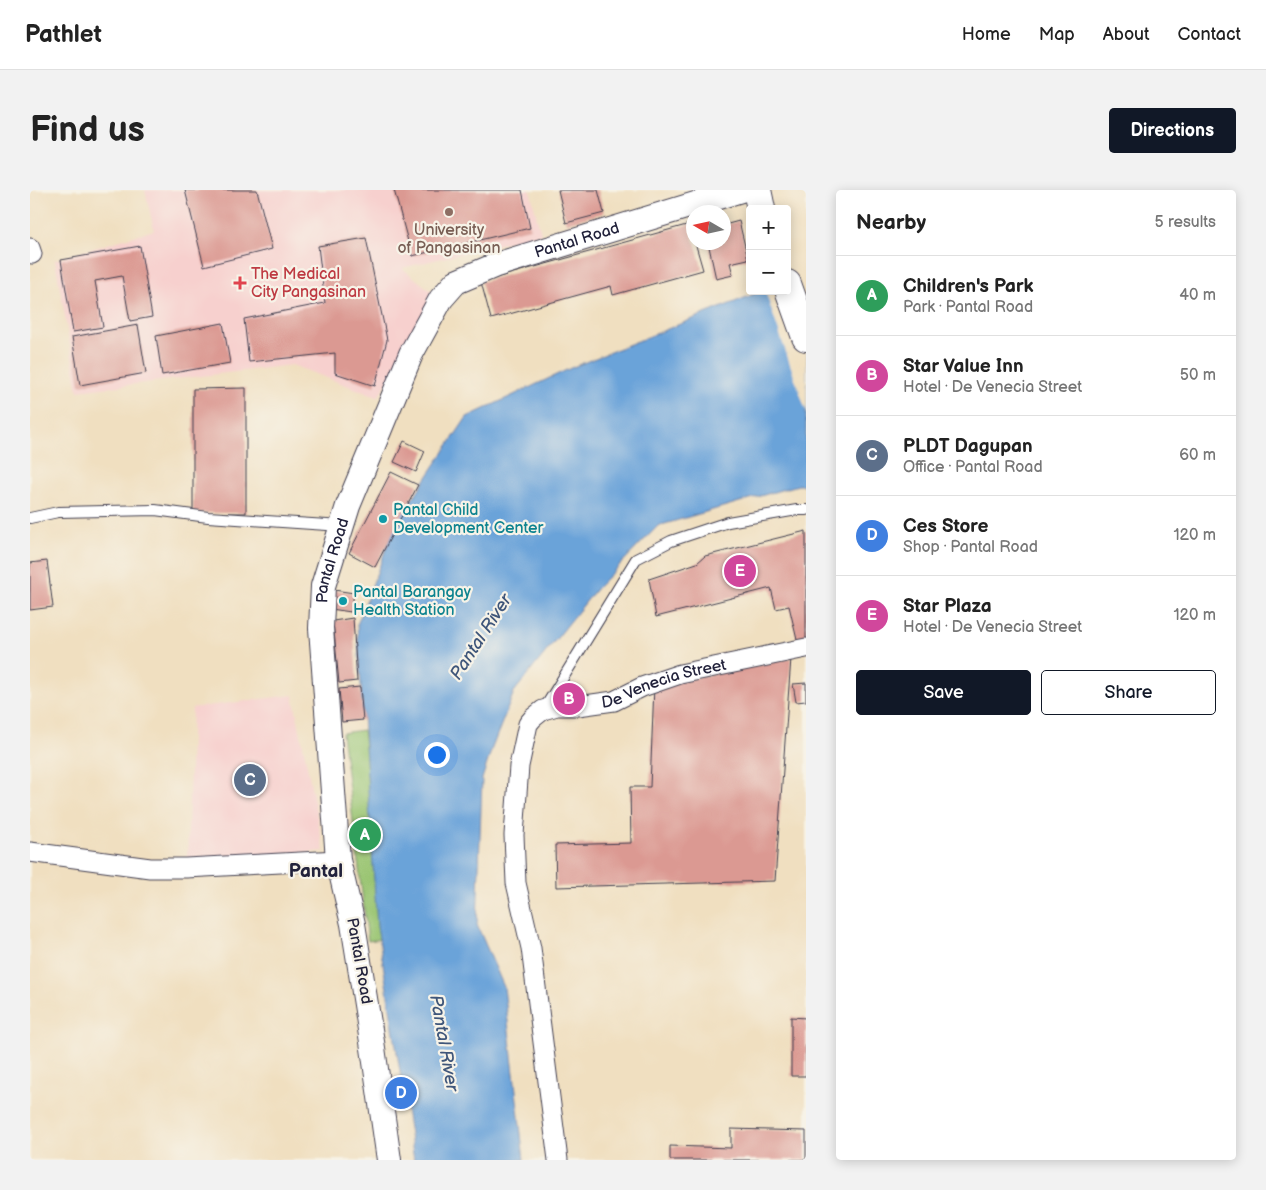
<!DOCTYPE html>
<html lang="en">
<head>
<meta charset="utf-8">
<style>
	body { margin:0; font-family:"Balsamiq Sans",sans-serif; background:#f2f2f2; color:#222 }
	.controls { position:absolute; right:15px; top:15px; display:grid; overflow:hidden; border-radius:5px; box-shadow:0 2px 12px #0003 }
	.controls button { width:45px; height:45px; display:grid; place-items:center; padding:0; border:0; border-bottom:1px solid #e0e0e0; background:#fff; color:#222; font:25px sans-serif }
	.compass { position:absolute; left:656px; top:15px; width:45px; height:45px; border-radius:50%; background:#fff; box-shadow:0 2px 12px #0003; rotate:279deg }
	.you { position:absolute; left:406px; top:564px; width:18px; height:18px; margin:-12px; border:4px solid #fff; border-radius:50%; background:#1a73e8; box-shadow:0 0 0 8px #1a73e833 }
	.badge { display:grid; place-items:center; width:32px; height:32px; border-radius:50%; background:#111827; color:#fff; font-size:16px; font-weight:700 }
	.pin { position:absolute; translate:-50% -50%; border:2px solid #fff; box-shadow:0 1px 5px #0006 }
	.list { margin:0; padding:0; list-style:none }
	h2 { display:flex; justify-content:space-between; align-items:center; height:65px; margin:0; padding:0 20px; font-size:21px }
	h2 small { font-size:16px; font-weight:400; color:#767676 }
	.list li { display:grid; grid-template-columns:32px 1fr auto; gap:15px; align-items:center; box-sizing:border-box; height:80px; padding:0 20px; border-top:1px solid #e0e0e0 }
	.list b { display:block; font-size:19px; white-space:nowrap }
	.list p { margin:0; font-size:16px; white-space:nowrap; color:#767676 }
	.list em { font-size:16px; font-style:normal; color:#767676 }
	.actions { display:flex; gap:10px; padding:15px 20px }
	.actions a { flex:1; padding:11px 0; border:1px solid #111827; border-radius:5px; text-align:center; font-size:18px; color:#111827 }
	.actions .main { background:#111827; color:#fff }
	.map { position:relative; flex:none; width:776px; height:970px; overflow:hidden; border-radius:5px }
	header { display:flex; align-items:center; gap:30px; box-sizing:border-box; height:70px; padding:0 25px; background:#fff; border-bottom:1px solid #e0e0e0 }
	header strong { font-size:24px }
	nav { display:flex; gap:28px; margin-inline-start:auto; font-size:18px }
	.intro { display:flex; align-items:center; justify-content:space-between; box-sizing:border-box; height:120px; padding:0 30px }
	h1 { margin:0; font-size:35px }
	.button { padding:12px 22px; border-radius:5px; background:#111827; color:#fff; font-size:18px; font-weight:700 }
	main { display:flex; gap:30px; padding:0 30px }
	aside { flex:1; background:#fff; border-radius:5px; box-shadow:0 2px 12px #0003 }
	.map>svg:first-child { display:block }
	.built { fill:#f7d0ce }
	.green { fill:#9ac572; stroke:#5e7456 }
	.water { fill:#6aa3d9; stroke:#46628a }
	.pier { fill:#f0dfc0 }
	.building { fill:#db9992 }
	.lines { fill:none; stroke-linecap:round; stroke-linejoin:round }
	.service-casing { stroke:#413e4f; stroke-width:12 }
	.minor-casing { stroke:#413e4f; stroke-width:21 }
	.tertiary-casing { stroke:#413e4f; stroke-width:26 }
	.primary-casing { stroke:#413e4f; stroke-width:30 }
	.service { stroke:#fff; stroke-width:10 }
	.minor { stroke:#fff; stroke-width:19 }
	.tertiary { stroke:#fff; stroke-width:24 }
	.primary { stroke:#fff; stroke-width:28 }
	.education-dot { fill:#8d6e63; stroke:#f7f3e8; stroke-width:2 }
	.health-dot { fill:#e0444e; stroke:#f7f3e8; stroke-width:2 }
	.culture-dot { fill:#0f9aa8; stroke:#f7f3e8; stroke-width:2 }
	.labels { text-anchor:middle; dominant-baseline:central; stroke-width:4.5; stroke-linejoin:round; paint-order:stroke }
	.education-label { font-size:16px; fill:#785e54; stroke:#f7f3e8 }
	.street-label { font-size:16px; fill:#22223b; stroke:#f7f3e8 }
	.health-label { font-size:16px; fill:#be3a42; stroke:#f7f3e8; text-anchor:start }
	.culture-label { font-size:16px; fill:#0d838f; stroke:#f7f3e8; text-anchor:start }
	.water-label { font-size:18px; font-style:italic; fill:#3f567a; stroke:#f7f3e8 }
	.quarter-label { font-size:19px; font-weight:bold; fill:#22223b; stroke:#f7f3e8 }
</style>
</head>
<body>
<header>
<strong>Pathlet</strong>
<nav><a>Home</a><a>Map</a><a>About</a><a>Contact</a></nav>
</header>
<div class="intro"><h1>Find us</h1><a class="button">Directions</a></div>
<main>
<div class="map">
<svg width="776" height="970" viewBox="0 0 776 970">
	<rect width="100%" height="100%" fill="#f7f3e8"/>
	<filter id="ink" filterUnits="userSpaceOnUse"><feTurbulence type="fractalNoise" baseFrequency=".02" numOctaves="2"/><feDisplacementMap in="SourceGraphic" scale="10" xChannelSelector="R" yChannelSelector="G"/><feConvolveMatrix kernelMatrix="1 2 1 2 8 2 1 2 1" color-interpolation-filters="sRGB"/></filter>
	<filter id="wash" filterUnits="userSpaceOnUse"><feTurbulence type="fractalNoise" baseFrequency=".0096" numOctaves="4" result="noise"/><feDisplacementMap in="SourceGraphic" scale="20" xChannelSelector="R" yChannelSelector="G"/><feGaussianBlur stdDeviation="1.12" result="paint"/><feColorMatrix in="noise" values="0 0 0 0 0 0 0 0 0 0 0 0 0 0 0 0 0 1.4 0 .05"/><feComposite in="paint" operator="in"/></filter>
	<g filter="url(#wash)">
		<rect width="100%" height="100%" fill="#f0dfc0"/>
		<g class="built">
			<polygon points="115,0 500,0 511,44 372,78 411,109 348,207 262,175 48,201 25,70 124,40"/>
			<polygon points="263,505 294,661 157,674 162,518"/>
		</g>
		<polygon class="green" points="333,540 359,748 338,751 312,543"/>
		<polygon class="water" points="732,101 751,101 776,105 776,295 768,295 628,336 567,398 484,502 462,558 452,589 447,735 474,797 494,970 384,970 347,736 327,435 365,335 437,227 543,177"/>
		<polygon class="pier" points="757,100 776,103 776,221 735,101 757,101"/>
		<g id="blocks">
			<g class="building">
				<polygon points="155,0 227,0 242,59 174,76"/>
				<polygon points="364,0 492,0 500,38 382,66"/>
				<polygon points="528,0 568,0 574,23 536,33"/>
				<polygon points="709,31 718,69 700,73 703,85 686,89 678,52 694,52 694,35"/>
				<polygon points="660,34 664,52 665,52 673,80 583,105 581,96 461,129 451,92"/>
				<polygon points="336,48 357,150 345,196 305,183 305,163 219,172 214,129 295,113 288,56"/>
				<polygon points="110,56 122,127 100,131 92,86 65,91 73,137 43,142 31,70"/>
				<polygon points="193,133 200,173 132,185 126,146"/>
				<polygon points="108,135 116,183 50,195 42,147"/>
				<polygon points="216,198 216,323 163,323 163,199"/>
				<polygon points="374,251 395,261 386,282 364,272"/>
				<polygon points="361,282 388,295 345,377 319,363"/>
				<polygon points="776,341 776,452 768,454 759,416 746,419 741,398 626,427 619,389 667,373 675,366"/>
				<polygon points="17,371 23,417 0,420 0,373"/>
				<polygon points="304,400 324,403 321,422 301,419"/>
				<polygon points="323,428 327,491 309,493 303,431"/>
				<polygon points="761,468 745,691 526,697 525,655 601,653 600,597 620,597 624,496"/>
				<polygon points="776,493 776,511 766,512 763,494"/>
				<polygon points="330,497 333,530 312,532 309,499"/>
				<polygon points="761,827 776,828 776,886 761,886"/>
				<polygon points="701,939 776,941 776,970 640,970 640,956 701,958"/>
			</g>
		</g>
	</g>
	<g filter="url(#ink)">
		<use href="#blocks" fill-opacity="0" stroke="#413e4f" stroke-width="1"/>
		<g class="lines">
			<defs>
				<g id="service">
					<polyline points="0,328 28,322 125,320 178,327 312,336"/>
					<polyline points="514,519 606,369 641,351 698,332 767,320 776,320"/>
				</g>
				<g id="minor">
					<polyline points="0,58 2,64"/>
					<polyline points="0,662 120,678 156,678 308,670"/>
					<path id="s1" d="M528,970L501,758L486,693L484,645L489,576L498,534L503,528L513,520L527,516H548L584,511L612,497L650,484L776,458"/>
				</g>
				<g id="tertiary">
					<path id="s2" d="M359,970L343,858L323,734L308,670L291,438L293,396L318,316L381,164L411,109L426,92L466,75L711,0"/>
				</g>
				<g id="primary">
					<polyline points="727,0 731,19"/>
					<polyline points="757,94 776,147"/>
				</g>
			</defs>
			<use href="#service" class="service-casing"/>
			<use href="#minor" class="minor-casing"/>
			<use href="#tertiary" class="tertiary-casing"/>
			<use href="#primary" class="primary-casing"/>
			<use href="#service" class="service"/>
			<use href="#minor" class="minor"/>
			<use href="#tertiary" class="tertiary"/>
			<use href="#primary" class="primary"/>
		</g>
	</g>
	<circle class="education-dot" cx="419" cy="22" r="5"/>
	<path class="health-dot" d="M207.5 85.5h5v5h5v5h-5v5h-5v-5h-5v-5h5z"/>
	<g class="culture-dot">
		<circle cx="353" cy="329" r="5"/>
		<circle cx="313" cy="411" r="5"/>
	</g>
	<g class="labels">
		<g class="education-label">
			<text x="419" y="40">University<tspan x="419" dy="18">of Pangasinan</tspan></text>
		</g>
		<g class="street-label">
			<text stroke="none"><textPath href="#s2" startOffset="1041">Pantal Road</textPath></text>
			<text stroke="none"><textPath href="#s2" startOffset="606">Pantal Road</textPath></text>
			<text stroke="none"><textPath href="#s1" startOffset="586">De Venecia Street</textPath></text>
			<text transform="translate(329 771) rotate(80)">Pantal Road</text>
		</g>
		<g class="health-label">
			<text x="221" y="84">The Medical<tspan x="221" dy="18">City Pangasinan</tspan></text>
		</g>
		<g class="culture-label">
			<text x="363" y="320">Pantal Child<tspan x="363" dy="18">Development Center</tspan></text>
			<text x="323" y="402">Pantal Barangay<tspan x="323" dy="18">Health Station</tspan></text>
		</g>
		<g class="water-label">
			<text transform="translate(451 447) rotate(-57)">Pantal River</text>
			<text transform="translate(414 853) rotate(80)">Pantal River</text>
		</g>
		<g class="quarter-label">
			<text x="286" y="681">Pantal</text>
		</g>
	</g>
</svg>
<div class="controls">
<button>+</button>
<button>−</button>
</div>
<svg class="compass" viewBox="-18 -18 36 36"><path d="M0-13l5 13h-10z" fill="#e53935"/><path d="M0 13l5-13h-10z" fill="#767676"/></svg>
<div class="you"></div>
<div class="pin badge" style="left:335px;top:645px;background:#2e9e5b">A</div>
<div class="pin badge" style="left:539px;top:509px;background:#d1479c">B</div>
<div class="pin badge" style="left:220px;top:590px;background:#5c6f8a">C</div>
<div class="pin badge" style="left:371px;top:903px;background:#3f7fe0">D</div>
<div class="pin badge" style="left:710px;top:381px;background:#d1479c">E</div>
</div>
<aside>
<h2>Nearby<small>5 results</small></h2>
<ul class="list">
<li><span class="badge" style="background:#2e9e5b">A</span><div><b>Children's Park</b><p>Park · Pantal Road</p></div><em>40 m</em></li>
<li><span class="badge" style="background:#d1479c">B</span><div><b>Star Value Inn</b><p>Hotel · De Venecia Street</p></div><em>50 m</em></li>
<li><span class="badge" style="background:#5c6f8a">C</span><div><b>PLDT Dagupan</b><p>Office · Pantal Road</p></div><em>60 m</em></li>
<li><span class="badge" style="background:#3f7fe0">D</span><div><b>Ces Store</b><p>Shop · Pantal Road</p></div><em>120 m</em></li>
<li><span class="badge" style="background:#d1479c">E</span><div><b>Star Plaza</b><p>Hotel · De Venecia Street</p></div><em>120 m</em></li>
</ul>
<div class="actions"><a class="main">Save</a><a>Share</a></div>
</aside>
</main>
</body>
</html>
